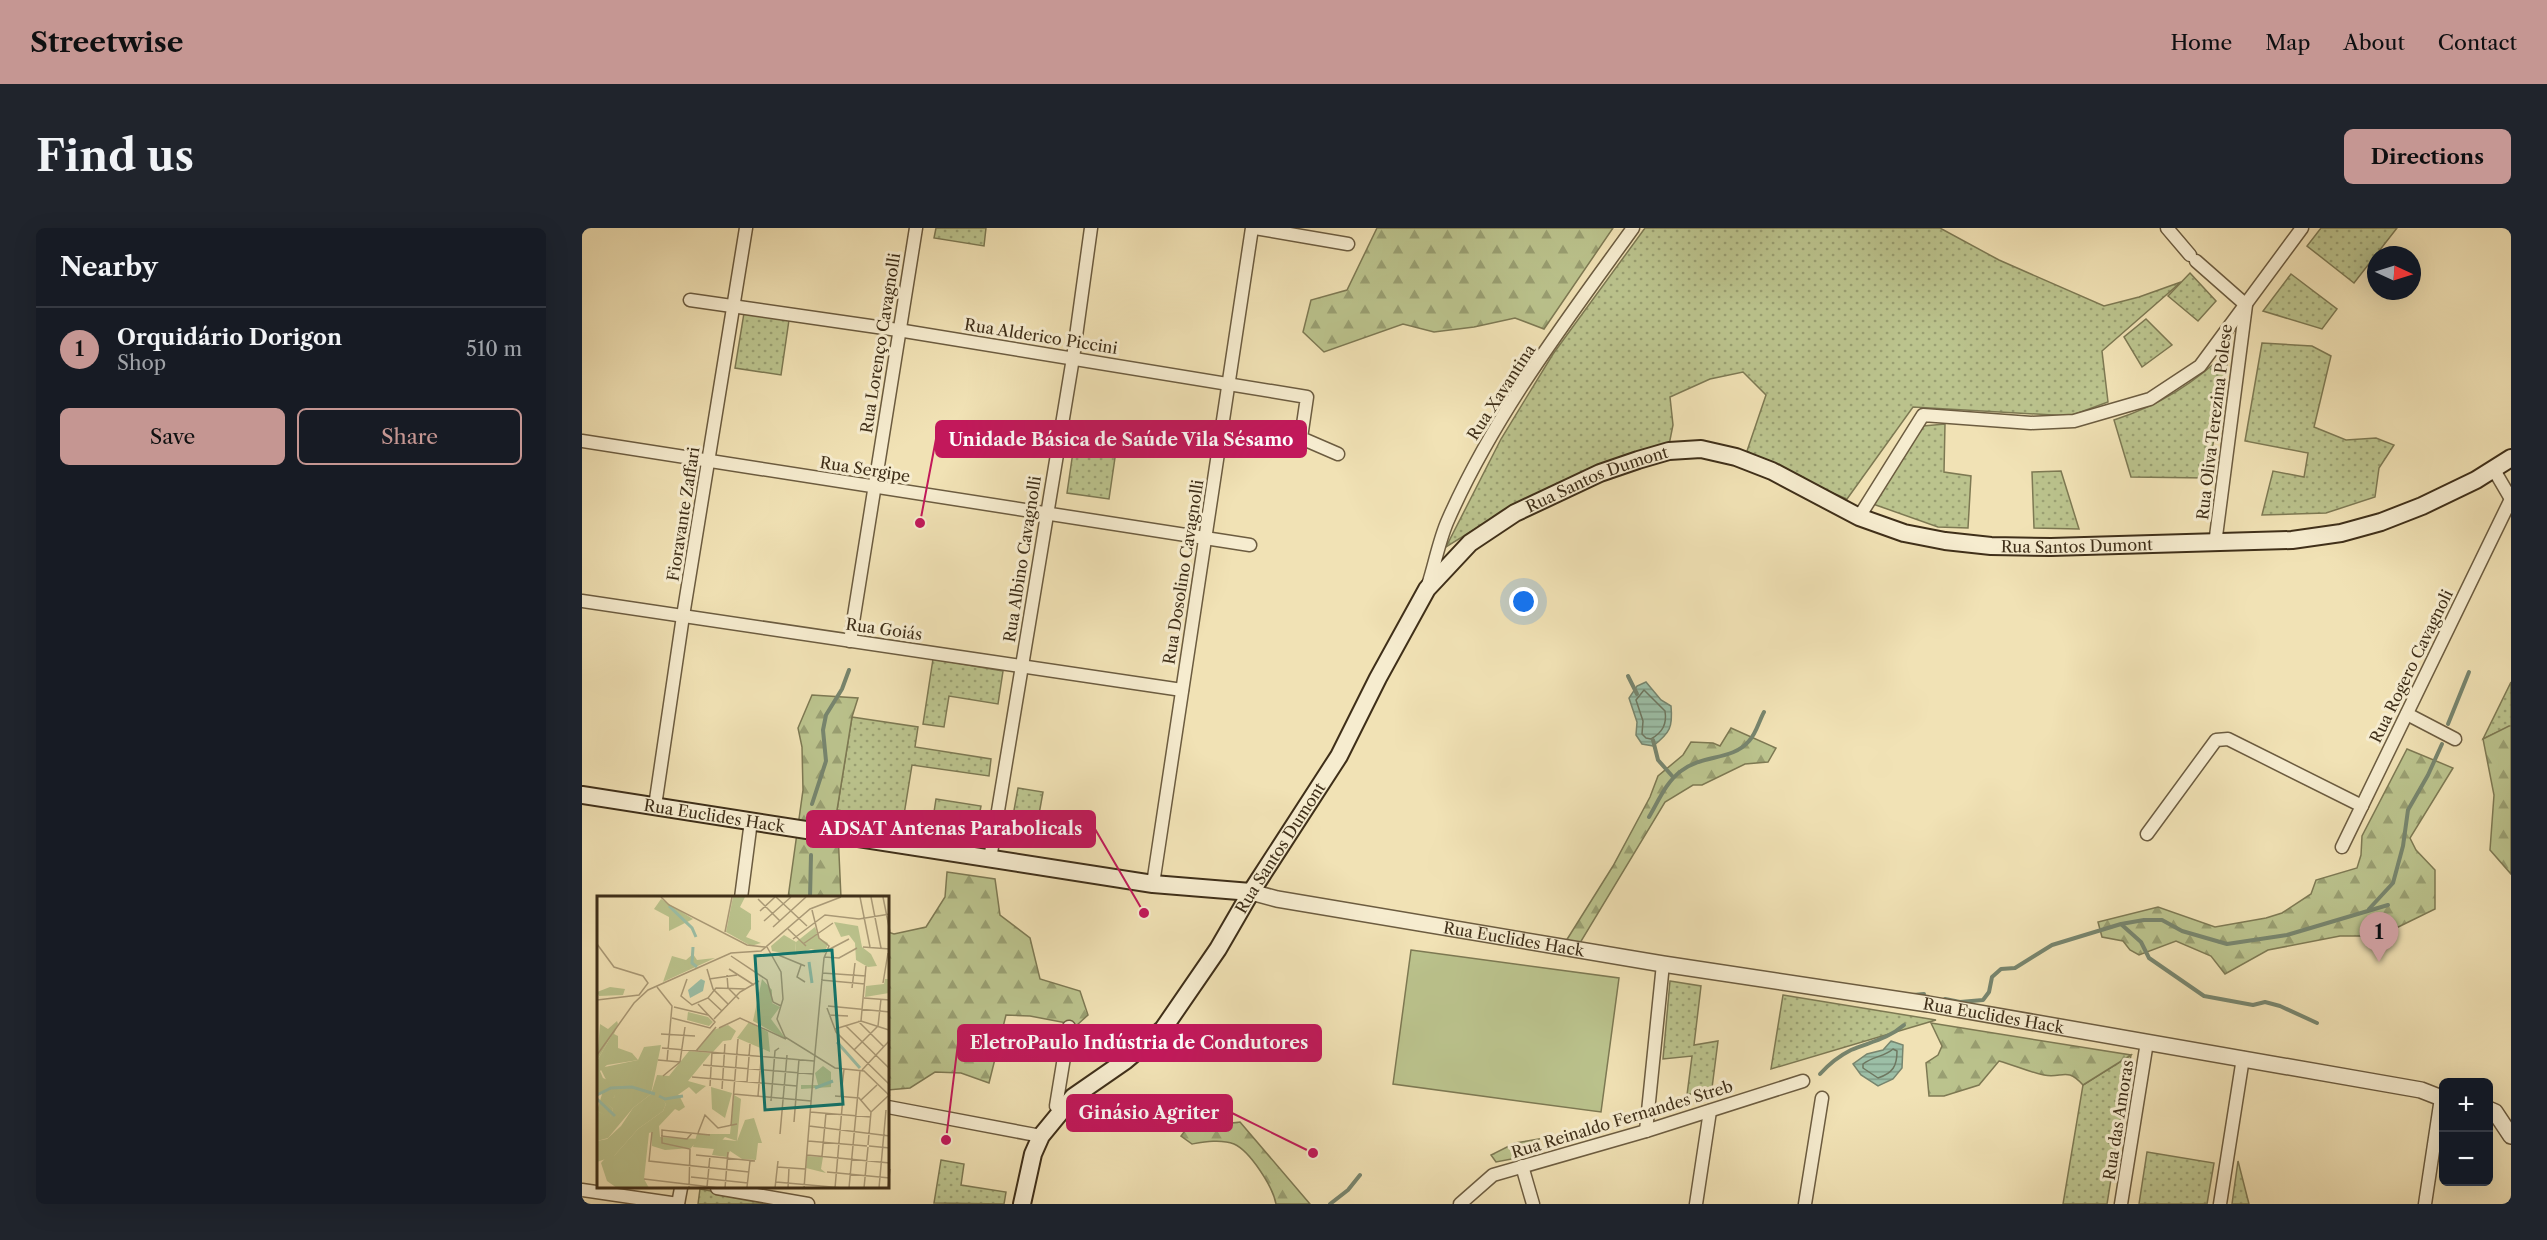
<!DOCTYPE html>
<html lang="en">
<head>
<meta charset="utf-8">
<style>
	body { margin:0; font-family:"Libre Caslon Text",serif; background:#20242c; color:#f1f3f6 }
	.controls { position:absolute; right:18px; bottom:18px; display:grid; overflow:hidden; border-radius:9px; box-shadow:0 6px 24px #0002 }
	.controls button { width:54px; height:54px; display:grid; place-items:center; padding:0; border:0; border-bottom:2px solid #363941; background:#171b24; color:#f1f3f6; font:30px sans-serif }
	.compass { position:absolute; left:1785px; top:18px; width:54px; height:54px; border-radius:50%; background:#171b24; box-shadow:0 6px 24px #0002; rotate:94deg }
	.you { position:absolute; left:942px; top:374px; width:21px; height:21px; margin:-15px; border:4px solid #fff; border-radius:50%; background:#1a73e8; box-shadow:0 0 0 9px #1a73e833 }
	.badge { display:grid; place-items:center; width:39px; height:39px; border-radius:50%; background:#c59692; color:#111; font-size:20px; font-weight:700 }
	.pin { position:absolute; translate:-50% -50px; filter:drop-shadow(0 2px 3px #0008) }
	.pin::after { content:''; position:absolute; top:32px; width:21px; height:18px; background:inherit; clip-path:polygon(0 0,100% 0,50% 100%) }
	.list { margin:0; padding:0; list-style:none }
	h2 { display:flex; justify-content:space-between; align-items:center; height:78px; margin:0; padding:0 24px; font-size:26px }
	h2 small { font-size:20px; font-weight:400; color:#9ea1a6 }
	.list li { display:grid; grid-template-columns:39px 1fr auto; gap:18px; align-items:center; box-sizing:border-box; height:84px; padding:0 24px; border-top:2px solid #363941 }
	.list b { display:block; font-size:22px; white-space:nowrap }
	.list p { margin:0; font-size:20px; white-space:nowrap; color:#9ea1a6 }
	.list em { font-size:20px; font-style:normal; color:#9ea1a6 }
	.actions { display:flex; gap:12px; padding:18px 24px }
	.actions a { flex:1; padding:14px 0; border:2px solid #c59692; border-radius:9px; text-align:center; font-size:21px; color:#c59692 }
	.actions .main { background:#c59692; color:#111 }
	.map { position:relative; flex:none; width:1929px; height:976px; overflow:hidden; border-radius:9px }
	header { display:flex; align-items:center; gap:36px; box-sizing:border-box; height:84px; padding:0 30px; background:#c59692; color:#111 }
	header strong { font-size:28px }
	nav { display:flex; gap:33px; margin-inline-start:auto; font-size:21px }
	.intro { display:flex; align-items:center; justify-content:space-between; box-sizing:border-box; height:144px; padding:0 36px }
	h1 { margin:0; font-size:42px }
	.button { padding:15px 27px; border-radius:9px; background:#c59692; color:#111; font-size:21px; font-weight:700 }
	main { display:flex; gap:36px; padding:0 36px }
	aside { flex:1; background:#171b24; border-radius:9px; box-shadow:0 6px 24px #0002 }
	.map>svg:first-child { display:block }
	.grass { fill:url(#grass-dots); stroke:#7d7953; stroke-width:1.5 }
	.forest { fill:url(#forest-firs); stroke:#7d7953; stroke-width:1.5 }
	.park { fill:url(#park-crowns); stroke:#7d7953; stroke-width:1.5 }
	.pitch { fill:#bbc38d; stroke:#7d7953; stroke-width:1.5 }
	.water { fill:url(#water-rules); stroke:#77856e; stroke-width:1.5 }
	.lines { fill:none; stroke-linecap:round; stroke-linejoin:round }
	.shore { stroke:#6e7760; stroke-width:1.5 }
	.stream { stroke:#77856e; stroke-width:4 }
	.minor-casing { stroke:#6c5c40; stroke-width:15 }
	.tertiary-casing { stroke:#6c5c40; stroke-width:18 }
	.secondary-casing { stroke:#3f2f19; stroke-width:20 }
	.minor { stroke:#f6eccf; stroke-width:12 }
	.tertiary { stroke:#f6eccf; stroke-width:15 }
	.secondary { stroke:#f6eccf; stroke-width:16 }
	.labels { text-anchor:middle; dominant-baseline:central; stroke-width:6; stroke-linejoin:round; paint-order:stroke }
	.street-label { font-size:16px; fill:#3f2f19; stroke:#f6eccf }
	.inset-river { fill:none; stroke:#9cbfa7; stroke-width:3 }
	.inset-road { fill:none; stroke:#aa9a77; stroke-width:1.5 }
	.view { fill:#0f766e; fill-opacity:0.15; stroke:#0f766e; stroke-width:3 }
	.inset-edge { fill:none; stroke:#3f2f19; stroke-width:3 }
	.leader { fill:none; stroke:#c2185b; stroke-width:2 }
	.callout-dot { fill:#c2185b; stroke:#f6eccf; stroke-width:2 }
	.callout { fill:#c2185b; stroke:#c2185b; stroke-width:2 }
	.callout-label { font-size:18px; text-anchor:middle; font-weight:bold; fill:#fff }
</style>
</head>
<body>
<header>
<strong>Streetwise</strong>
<nav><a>Home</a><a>Map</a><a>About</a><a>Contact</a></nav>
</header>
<div class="intro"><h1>Find us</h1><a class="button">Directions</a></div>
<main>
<aside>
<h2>Nearby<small></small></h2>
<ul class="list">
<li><span class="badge">1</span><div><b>Orquidário Dorigon</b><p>Shop</p></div><em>510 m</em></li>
</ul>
<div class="actions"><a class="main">Save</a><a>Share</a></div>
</aside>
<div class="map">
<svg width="1929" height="976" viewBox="0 0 1929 976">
	<defs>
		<pattern id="grass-dots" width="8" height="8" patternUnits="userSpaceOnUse" patternTransform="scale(1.5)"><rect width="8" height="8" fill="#bbc38d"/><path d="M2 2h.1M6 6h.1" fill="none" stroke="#999f72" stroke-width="1.8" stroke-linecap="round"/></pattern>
		<pattern id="forest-firs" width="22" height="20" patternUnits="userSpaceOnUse" patternTransform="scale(1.5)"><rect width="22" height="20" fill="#bbc38d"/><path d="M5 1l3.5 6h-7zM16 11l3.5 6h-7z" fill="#999f72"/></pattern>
		<pattern id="park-crowns" width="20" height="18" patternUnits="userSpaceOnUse" patternTransform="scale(1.5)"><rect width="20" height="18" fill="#bbc38d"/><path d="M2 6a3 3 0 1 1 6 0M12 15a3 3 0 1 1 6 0" fill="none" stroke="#999f72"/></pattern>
		<pattern id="water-rules" width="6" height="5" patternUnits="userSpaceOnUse" patternTransform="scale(1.5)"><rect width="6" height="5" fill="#9cbfa7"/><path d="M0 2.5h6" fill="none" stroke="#819c87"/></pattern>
	</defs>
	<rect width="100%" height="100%" fill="#f1e2b5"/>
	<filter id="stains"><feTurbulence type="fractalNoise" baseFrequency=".00333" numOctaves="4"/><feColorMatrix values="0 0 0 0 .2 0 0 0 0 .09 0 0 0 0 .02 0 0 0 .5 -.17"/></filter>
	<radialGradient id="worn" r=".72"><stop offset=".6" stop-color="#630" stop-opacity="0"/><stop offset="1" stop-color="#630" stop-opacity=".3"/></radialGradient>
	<g class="grass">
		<polygon points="354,0 404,0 402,18 352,10"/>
		<polygon points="1063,0 1358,0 1417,32 1522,78 1557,69 1599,54 1520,123 1526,174 1488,188 1331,179 1265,271 1191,240 1165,223 1184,167 1161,144 1128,151 1088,169 1091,197 1087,217 930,278 864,319 919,211 971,126"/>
		<polygon points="1739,0 1815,0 1772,55 1725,18"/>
		<polygon points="1608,45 1634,73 1616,93 1586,68"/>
		<polygon points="1709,46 1755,81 1740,101 1681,83"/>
		<polygon points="162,85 207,92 199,147 153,140"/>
		<polygon points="1564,91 1590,117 1560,139 1542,109"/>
		<polygon points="1680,115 1730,118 1749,128 1732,199 1764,212 1794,210 1812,217 1797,240 1793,269 1744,285 1680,287 1691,243 1722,249 1726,225 1663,213"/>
		<path d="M1648,121L1625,250L1549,249L1532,192C1578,177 1613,155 1648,121Z"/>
		<polygon points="1363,196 1362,244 1389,248 1386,300 1356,299 1291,276 1341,198"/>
		<polygon points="493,210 535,216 527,271 485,265"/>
		<polygon points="1479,243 1497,301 1452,300 1450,244"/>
		<polygon points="351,431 421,443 416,476 367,468 362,499 341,496"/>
		<polygon points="1929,454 1929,498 1901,511"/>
		<polygon points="270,489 336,499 333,519 409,531 407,548 330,537 321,593 255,582"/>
		<polygon points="436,560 461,564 452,614 427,610"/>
		<polygon points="354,571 399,578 394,604 350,597"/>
		<polygon points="1088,753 1119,758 1112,817 1136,813 1130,860 1105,867 1110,828 1081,831"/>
		<polygon points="1201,767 1354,792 1189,841"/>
		<polygon points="1549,827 1525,976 1481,976 1501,857"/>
		<polygon points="1565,924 1632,935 1625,976 1557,976"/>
		<polygon points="359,932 382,936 379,957 424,964 422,976 352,975"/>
		<polygon points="1656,933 1667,976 1650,976"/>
		<polygon points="118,961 202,976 116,976"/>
	</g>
	<g class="forest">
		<polygon points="795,0 1031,0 962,101 933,90 892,99 852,104 821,96 742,124 721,104 729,72 765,62"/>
		<polygon points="230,467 276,470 270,489 255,582 259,670 206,670 221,562 220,519 216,500"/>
		<polygon points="1927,498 1929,498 1929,646 1908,622 1912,567 1901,511"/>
		<polygon points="1149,500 1194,520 1186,534 1163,536 1120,557 1111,557 1083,574 998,715 984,713 1031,638 1068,569 1076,548 1101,527 1109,514 1131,515 1138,518"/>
		<polygon points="1825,521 1871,540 1828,610 1834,622 1853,642 1853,681 1798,708 1758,708 1686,722 1643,746 1629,728 1594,713 1557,727 1548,722 1541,713 1520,709 1516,694 1576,679 1633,699 1684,690 1700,685 1729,666 1734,652 1775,640 1779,627 1780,608"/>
		<polygon points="365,644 413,651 418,687 448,710 458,751 498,763 506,787 495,797 448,788 424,787 407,855 379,845 353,844 328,860 306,862 306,704 312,706 344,699 363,669"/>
		<path d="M1349,795L1549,827L1501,857C1484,838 1480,851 1462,847C1447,844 1432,837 1417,833L1397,857L1362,868H1347L1344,835L1356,827L1360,818Z"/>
		<path d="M658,894L728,976H694C691,959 668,923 652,916C639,911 622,914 610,916L599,908L605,900Z"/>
	</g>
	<polygon class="park" points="957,911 951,927 914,934 909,927 933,915"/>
	<polygon class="pitch" points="829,722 1037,750 1019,884 811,856"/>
	<g class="water">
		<path d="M1064,454L1079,472L1089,478C1091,499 1088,505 1071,518L1060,516L1054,507L1055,494L1047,470L1055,458Z"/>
		<polygon points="1309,813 1321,817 1320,840 1311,851 1296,858 1279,847 1271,836 1285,826 1301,822"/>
	</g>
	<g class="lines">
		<g class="shore">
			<path d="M1062,462L1083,483C1085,496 1081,504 1069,511L1064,510L1060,506L1061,493L1054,472Z"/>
			<path d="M1311,821L1315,823C1315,838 1311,845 1296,850L1281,840V836C1291,828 1302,829 1311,821Z"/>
		</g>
		<g class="stream">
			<polyline points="1046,448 1055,466"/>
			<polyline points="1866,496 1887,444"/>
			<polyline points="1071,512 1076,532 1091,549"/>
			<polyline points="230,576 244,533 241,502 244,487 260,461 267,442"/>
			<path d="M1067,589C1076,574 1084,554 1099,543C1121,526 1150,533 1167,513C1174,506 1177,493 1182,484"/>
			<polyline points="228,670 229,627"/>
			<polyline points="1787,681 1811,655 1821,618 1826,582 1846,547 1860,516"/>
			<polyline points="1540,697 1559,714 1567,730 1622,768 1671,777 1683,774 1698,778 1735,795"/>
			<polyline points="1331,767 1342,766"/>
			<polyline points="1363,771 1378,774 1401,772 1407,764 1410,749 1419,741 1433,740 1470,717 1539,696 1562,692 1580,692 1600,703 1645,716 1705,707 1806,677"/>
			<path d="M1238,846C1247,836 1257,828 1269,822C1288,814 1306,811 1322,797"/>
			<polyline points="748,976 766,962 778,947"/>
		</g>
		<defs>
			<g id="minor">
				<polyline points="673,0 766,16"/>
				<polyline points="1585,0 1608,27"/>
				<polyline points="1614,33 1664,77 1633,316"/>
				<polyline points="108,72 316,102 725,169 719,210 756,226"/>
				<polyline points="0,213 668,317"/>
				<polyline points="1912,242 1929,271"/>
				<polyline points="1277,289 1341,187 1449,195 1492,193 1568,171 1618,138 1720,0"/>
				<path d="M846,357C853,336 857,312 866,292C912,187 984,93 1051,0"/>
				<polyline points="0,373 600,462"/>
				<polyline points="268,413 334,0"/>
				<polyline points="1825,486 1873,511"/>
				<polyline points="73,578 101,388 164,0"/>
				<polyline points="1565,606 1634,512 1646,511 1780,578"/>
				<polyline points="1760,619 1929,271"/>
				<polyline points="408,631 491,130 509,0"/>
				<polyline points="571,656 670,0"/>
				<polyline points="159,670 169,593"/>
				<polyline points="306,879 459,908"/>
				<polyline points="479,884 474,878 487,799"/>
				<polyline points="1064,903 1081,736"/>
				<polyline points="940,938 951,976"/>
				<polyline points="135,960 226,976"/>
				<polyline points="0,962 96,976"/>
				<polyline points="96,976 99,960"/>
				<polyline points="878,976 911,947 1064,903 1221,853"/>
				<polyline points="1114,976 1128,883"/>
				<polyline points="1223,976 1240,870"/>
				<polyline points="1539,976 1565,814"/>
				<polyline points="1638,976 1661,830"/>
				<polyline points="1843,976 1859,870"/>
			</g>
			<g id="tertiary">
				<path id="s1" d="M669,664L695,671L1081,736L1346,776L1839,862L1862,871"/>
				<polyline points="1906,881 1913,884 1929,908"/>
			</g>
			<g id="secondary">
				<path id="s2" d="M0,567L571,656L669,664"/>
				<path id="s3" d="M440,976L451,926L459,908L491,869L543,833L581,801L636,721L669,664L757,528L796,450L845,361L888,315L933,285L1018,245L1056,232L1087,223L1119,221L1154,229L1190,243L1277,289L1322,305L1363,313L1409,318L1469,319L1710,312L1759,305L1799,294L1840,278L1894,252L1929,230"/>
			</g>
		</defs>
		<use href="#minor" class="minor-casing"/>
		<use href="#tertiary" class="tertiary-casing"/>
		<use href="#secondary" class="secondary-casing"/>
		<use href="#minor" class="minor"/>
		<use href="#tertiary" class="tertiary"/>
		<use href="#secondary" class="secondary"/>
	</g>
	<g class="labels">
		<g class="street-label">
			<text transform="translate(459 108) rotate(9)">Rua Alderico Piccini</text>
			<text transform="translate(298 115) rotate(-81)">Rua Lorenço Cavagnolli</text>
			<text transform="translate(919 164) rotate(-57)">Rua Xavantina</text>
			<text transform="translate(1632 194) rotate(-83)">Rua Oliva Terezina Polese</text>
			<text transform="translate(283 241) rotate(9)">Rua Sergipe</text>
			<text stroke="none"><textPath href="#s3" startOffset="954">Rua Santos Dumont</textPath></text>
			<text transform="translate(101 286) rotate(-81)">Fioravante Zaffari</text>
			<text stroke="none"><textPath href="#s3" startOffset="1458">Rua Santos Dumont</textPath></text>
			<text transform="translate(440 331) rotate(-81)">Rua Albino Cavagnolli</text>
			<text transform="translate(601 344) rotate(-81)">Rua Dosolino Cavagnolli</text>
			<text transform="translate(302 401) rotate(8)">Rua Goiás</text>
			<text transform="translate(1829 438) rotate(-64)">Rua Rogero Cavagnoli</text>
			<text stroke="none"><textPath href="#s2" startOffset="134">Rua Euclides Hack</textPath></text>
			<text stroke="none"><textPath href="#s3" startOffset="450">Rua Santos Dumont</textPath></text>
			<text stroke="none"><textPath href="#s1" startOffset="267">Rua Euclides Hack</textPath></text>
			<text stroke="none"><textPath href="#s1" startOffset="753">Rua Euclides Hack</textPath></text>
			<text transform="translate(1040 891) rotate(-17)">Rua Reinaldo Fernandes Streb</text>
			<text transform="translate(1536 892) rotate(-81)">Rua das Amoras</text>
		</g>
	</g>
	<g transform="translate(15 668)">
		<rect width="292" height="292" fill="#f1e2b5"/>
		<path d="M136,1H148L143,11L154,18V33L149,41L164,47L154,50L129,36ZM187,39L199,46L198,59L175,55L174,50ZM165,83L175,94V107L183,111L174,123L189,143L156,125ZM288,83H292V97L268,101L269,90L287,88ZM91,116L111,121L116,126L112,130L90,124ZM21,128L17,138L21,140V152L35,157L41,164L10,169L3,175L6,182L13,185L18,201L8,205L16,213L13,222L0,215L5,198H0V165ZM131,129L139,135L134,144L126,145L116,156L100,154L116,134ZM92,155L114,157L91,185L109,190L99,198L92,191L78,201H64L69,208L66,215L41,233L17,260L0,266V245L10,243L24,230L36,212L54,198L60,179L72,180ZM137,199L144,203L140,245L128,241L117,253L96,251L100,238H133Z" fill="#bbc38d"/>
		<path d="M64,3L96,23L72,35V21L57,13ZM237,26L261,30L265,51L274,58L280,70L271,71L259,64L258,47L252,39L244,41ZM218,31L222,42L231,47L228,57L214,53L198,59L199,46ZM96,58L100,64L118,62L66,86L75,60L89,64ZM13,91L28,93L26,99L2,100L0,96ZM20,125L21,128L0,165L3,128L11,133ZM152,126L171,136L173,156L140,142ZM64,149L54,198L36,212L11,242L0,245V215L13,221L16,213L6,204L18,201L3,172L41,164L47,151ZM226,170L234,176V191L204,193V189H221L218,177ZM114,191L135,197L128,222L115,213ZM82,199L88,211L82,215L78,213L62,230L63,241L102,243L94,252L68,254L55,250V236L52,237L47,283L52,292H46L16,268L17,260L41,233L66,215L69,208L63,201ZM157,222L165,247H161L159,264L145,263L133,255L130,261L115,259L120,243L140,245L148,224Z" fill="#bbc38d"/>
		<path d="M11,259H17L30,275L47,281V292H20L10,285L4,267ZM210,260L226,261L224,273L229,277L209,272Z" fill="#bbc38d"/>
		<path d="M104,83L108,85L106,95L93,102L91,94Z" fill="#9cbfa7"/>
		<path class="inset-river" d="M72,10L95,32L99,41M96,51L95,67L100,71M212,66L215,87M240,146L263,172M218,192L236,185M0,199L14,192L35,191L58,198M62,200L68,203L86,200M0,203L18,220"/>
		<path class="inset-road" d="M64,1L72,9L150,49L168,51M179,1L210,30M263,1L273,51M274,1L284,52M286,1L293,36M161,3L183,25M215,14L222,42L232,50L227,62L218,157M163,15L178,1M167,25L194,1M176,31L209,1M191,33L209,50M128,36L135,1M196,43L228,19L262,23L293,18M0,48L17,71L46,80L51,87L42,99L0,104M206,48L236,27M170,51L184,76L186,103L180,123L188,141L238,172L267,175L293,200M266,51L293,53M231,54L252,43M179,58L208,70M134,60L170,84L176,106L184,110M227,61L242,62L260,52M204,69L200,81L208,86M110,73L116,93L131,108M132,73L157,89M225,77L269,80M130,79L131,92L142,103M90,83L84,100L95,109L111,102L119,92L149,93M112,83L140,79M224,84L268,88M286,87L291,57M60,91L75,110L70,165M255,92L258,67M111,102L125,115M267,102L293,104M231,110L293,116M77,111L111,119M230,112L239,136L293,189M232,119L251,120M75,122L113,132L118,126L101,108M117,123L143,96L162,85M261,125L287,151M264,125L269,70M249,130L293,173M281,130L284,103M122,132L143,122L189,143M238,133L264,125L292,134M64,138L98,140M65,152L217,165M257,154L281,130M99,155L119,131M0,159L37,107L51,94L134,57L164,55L213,13L244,1M61,164L83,166M83,166L88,131M106,169L216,178M265,174L293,144M66,180L83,166M95,181L200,190M150,186L153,148M113,190L115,156M125,193L128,148M136,198L214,205M161,200L165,152M238,200L262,202L274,216M244,200L247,173M264,204L280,189M174,205L178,155L182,152M213,216L274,221M197,226L202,163M134,230L141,143M212,230L293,240M55,236L52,265L152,276M101,237L108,219L121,232L140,228M183,238L190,159M64,240L90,243L95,237M211,245L270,250M271,249L274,216L291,200M272,250L293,252M99,259L158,265M210,259L293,267M225,260L229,217M180,271L208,273M230,276L293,282M94,281L151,287M47,283L122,292M179,286L246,292M110,291L113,260M150,291L153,265M92,292L93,253L65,247V234L113,239M128,292L131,256M178,292L181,265M191,292L192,272M207,292L218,157M238,292L246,201M252,292L263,175M267,292L271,251M282,292L289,214M291,292L293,273"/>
		<path class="view" d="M235,54L246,208L168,214L158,60Z"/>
		<rect width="292" height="292" class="inset-edge"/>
	</g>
	<path class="leader" d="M338 295L354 211M562 685L513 601M364 912L376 815M731 925L650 885"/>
	<g class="callout-dot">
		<circle cx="338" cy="295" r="6"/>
		<circle cx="562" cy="685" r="6"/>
		<circle cx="364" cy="912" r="6"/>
		<circle cx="731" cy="925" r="6"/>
	</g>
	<g class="callout">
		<rect x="354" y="193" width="370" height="36" rx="6"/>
		<rect x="225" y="583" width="288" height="36" rx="6"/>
		<rect x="376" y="797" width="363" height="36" rx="6"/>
		<rect x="485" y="867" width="165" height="36" rx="6"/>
	</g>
	<g class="callout-label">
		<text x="539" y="218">Unidade Básica de Saúde Vila Sésamo</text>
		<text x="369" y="607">ADSAT Antenas Parabolicals</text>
		<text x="557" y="821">EletroPaulo Indústria de Condutores</text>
		<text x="567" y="891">Ginásio Agriter</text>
	</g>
	<rect width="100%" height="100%" filter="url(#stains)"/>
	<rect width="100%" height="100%" fill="url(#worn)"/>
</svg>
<div class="controls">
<button>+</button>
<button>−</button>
</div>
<svg class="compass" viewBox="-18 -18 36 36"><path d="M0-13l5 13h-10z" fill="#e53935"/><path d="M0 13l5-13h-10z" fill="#9ea1a6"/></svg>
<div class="you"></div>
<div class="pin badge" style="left:1797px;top:734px">1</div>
</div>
</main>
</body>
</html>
